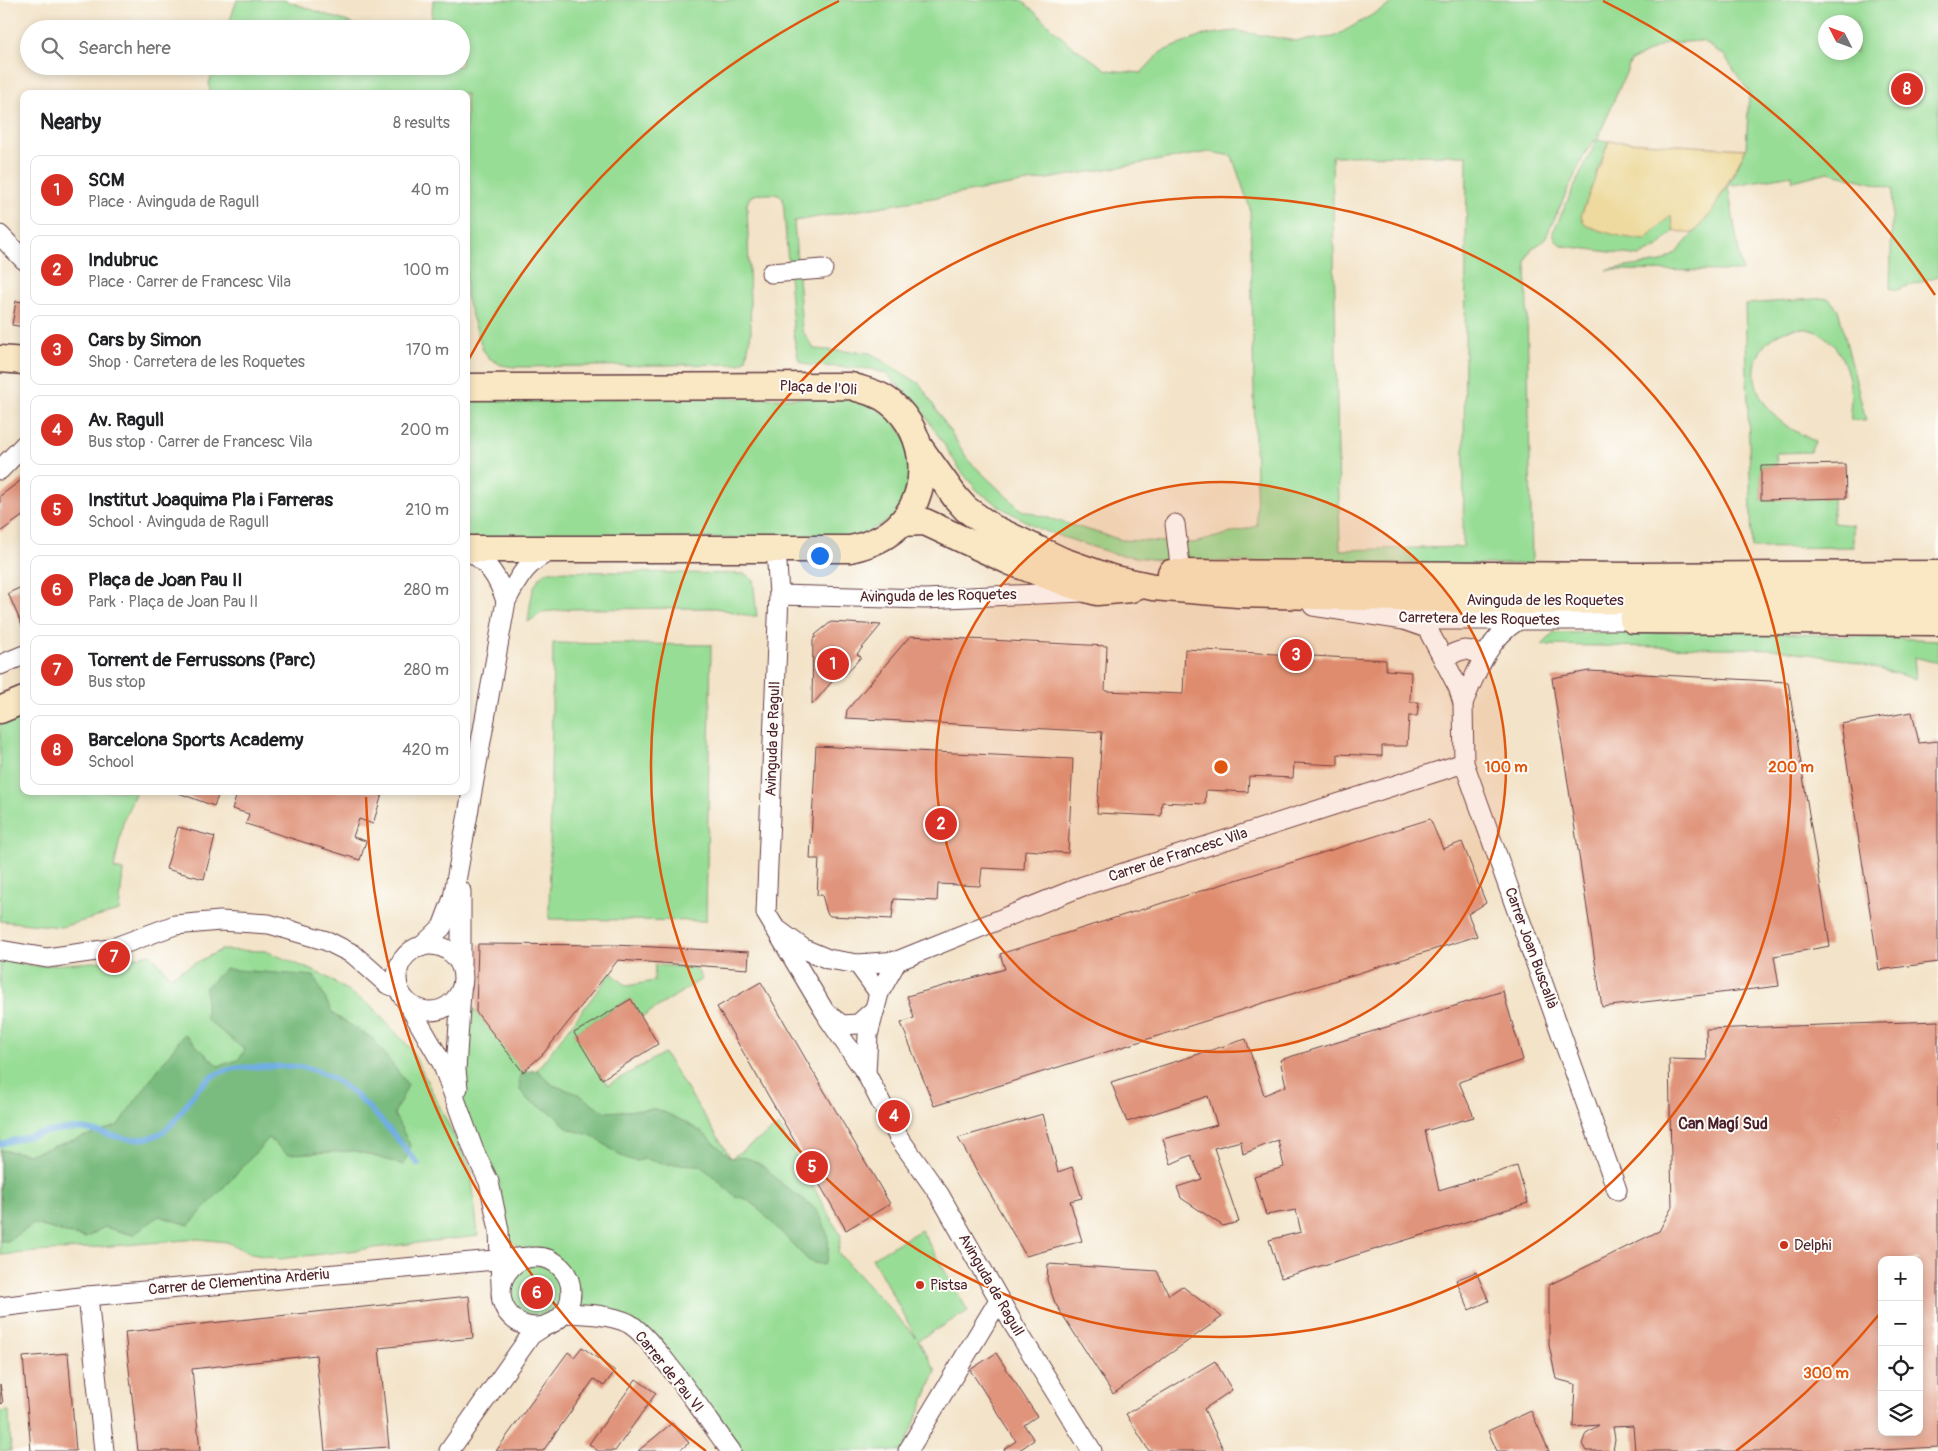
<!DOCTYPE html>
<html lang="en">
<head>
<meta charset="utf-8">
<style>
	body { margin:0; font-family:Pangolin,sans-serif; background:#f2f2f2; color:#202124 }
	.controls { position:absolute; right:15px; bottom:15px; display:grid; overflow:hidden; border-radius:10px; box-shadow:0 2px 8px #0003 }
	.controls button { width:45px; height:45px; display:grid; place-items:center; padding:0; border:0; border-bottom:1px solid #e0e0e0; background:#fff; color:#202124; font:25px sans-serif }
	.compass { position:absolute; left:1818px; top:15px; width:45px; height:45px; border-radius:50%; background:#fff; box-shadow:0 2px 8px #0003; rotate:312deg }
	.you { position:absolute; left:819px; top:555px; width:18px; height:18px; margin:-12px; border:4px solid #fff; border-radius:50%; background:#1a73e8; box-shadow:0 0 0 8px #1a73e833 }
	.badge { display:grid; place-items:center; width:32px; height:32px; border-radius:50%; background:#d93025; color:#fff; font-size:16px; font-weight:700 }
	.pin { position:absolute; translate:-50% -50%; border:2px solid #fff; box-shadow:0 1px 5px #0006 }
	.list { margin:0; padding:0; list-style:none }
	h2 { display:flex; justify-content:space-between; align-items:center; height:65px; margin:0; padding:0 20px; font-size:21px }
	h2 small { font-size:16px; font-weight:400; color:#757577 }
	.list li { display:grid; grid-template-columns:32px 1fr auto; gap:15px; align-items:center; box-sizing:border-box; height:70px; margin:0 10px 10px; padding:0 10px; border:1px solid #e0e0e0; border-radius:10px }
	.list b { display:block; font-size:19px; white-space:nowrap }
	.list p { margin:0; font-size:16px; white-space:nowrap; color:#757577 }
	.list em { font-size:16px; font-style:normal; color:#757577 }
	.icon { flex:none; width:28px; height:28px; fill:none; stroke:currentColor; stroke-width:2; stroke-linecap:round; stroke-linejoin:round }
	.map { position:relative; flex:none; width:1938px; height:1451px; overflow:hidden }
	.search { position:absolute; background:#fff; box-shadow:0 2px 8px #0003; left:20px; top:20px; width:450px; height:55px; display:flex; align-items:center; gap:12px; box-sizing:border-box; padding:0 18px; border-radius:28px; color:#757577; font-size:19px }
	.panel { position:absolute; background:#fff; box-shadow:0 2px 8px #0003; left:20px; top:90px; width:450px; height:705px; border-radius:10px }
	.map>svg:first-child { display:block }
	.green { fill:#98dd96; stroke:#717e60; fill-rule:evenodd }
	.forest { fill:#7abc7f; stroke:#626e55 }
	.sand { fill:#eeda9e; stroke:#9c7c64 }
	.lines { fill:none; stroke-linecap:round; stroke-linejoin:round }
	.stream { stroke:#71aee3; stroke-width:5.5 }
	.building { fill:#e0947c; fill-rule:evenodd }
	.street-casing { stroke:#633c43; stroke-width:21 }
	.secondary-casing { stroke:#633c43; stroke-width:29 }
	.street { stroke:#fff; stroke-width:19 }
	.secondary { stroke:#fae7c3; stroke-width:26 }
	.ring { fill:none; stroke:#e0560e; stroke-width:2.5 }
	.poi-dot { fill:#c8321e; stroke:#fdfcf7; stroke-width:2 }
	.labels { text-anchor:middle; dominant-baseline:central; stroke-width:4; stroke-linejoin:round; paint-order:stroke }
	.street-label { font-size:15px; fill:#4a1f2b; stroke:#fdfcf7 }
	.poi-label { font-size:15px; fill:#4a1f2b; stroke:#fdfcf7; text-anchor:start }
	.neighbourhood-label { font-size:16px; font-weight:bold; fill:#4a1f2b; stroke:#fdfcf7 }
	.centre { fill:#e0560e; stroke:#fdfcf7; stroke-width:2.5 }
	.ring-label { font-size:15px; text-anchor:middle; font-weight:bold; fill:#e0560e; stroke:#fdfcf7; stroke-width:4; stroke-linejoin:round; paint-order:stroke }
</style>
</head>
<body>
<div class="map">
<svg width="1938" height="1451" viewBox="0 0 1938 1451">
	<rect width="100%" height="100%" fill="#fdfcf7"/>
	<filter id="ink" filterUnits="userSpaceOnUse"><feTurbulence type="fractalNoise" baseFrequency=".02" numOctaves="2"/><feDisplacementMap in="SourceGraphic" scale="10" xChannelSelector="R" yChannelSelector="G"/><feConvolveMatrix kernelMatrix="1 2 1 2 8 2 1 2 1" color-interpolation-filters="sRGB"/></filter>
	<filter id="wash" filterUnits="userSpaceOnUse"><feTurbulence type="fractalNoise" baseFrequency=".0096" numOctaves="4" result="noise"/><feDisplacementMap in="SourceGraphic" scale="20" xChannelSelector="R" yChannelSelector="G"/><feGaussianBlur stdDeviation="1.12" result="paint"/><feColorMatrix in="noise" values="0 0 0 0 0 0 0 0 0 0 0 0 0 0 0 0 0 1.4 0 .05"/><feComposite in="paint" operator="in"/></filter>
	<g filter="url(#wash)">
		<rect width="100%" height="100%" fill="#f3e3c8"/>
		<g class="green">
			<polygon points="237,0 284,0 368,29 227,29"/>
			<path d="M433,0H1022L1068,43L1107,70L1141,73L1161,52L1204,35L1236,31L1296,41L1334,37L1398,0H1938V276L1896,290L1890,287L1893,188L1828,172L1793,181L1792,175L1728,186L1742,271L1606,270L1662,262L1675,254L1700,226L1728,186L1746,149L1749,92L1724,55L1702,41L1666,43L1631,61L1597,140L1609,141L1581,216L1645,240L1671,215L1674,231L1658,247L1640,256L1564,246L1556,241L1553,232L1596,141H1593L1584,155L1544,241L1531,249L1526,261L1532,564H1338L1157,560L1114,554L1039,529L999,506L978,491L961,471L923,412L887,374L871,369L808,365L799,361L794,338L783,199L779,194H758L751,196L747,203L751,333L746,359L740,364L514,367L501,365L489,358L483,350L466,297V94H210L209,83L215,66H461V29H431ZM1826,22H1856V52H1826ZM1209,152L1232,156L1250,208L1257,526L1194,543L1122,540L1021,510L969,461L920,384L870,353L814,349L802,330L794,221ZM1467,155L1463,547L1340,550L1332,156Z"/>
			<path d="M1828,298L1838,309L1866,421L1851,420C1850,406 1852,389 1848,375C1824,282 1710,346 1774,415C1784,427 1802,434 1815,442L1810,452L1776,453L1777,466H1761V500L1833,498V523L1853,525V547L1752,548L1745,304Z"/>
			<polygon points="466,398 844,398 869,403 894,421 911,448 908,496 892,518 858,538 466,539"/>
			<path d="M549,571L745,574L753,580L757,616C746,617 728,610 716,608L571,609L543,612L528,622C531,604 530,579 549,571Z"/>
			<polygon points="1734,631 1938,640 1938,663 1914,657 1916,679 1845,660 1779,649 1542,645 1554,633"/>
			<polygon points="553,643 711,645 706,921 549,919"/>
			<polygon points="24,710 24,791 136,791 123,822 114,869 123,871 119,911 61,927 0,921 0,719"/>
			<polygon points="221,950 266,951 325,976 371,1006 411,1049 471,1170 478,1236 279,1259 251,1254 227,1242 198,1239 0,1255 0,959 36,966 120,960 151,954 170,976"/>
			<polygon points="655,965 696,968 702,979 642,1017 630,999 574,1033 608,1085 664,1053 731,1158 779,1126 841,1236 838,1253 916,1337 872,1258 921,1230 968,1311 918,1340 936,1371 903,1451 730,1451 644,1337 568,1306 571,1291 569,1280 564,1270 549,1259 537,1257 518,1247 499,1230 462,1114 461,992 531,1082 537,1070 611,973 627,986 654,981"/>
			<circle cx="537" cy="1292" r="27"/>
			<polygon points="9,1411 11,1451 0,1451 0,1412"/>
		</g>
		<g class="forest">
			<polygon points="225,969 314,976 333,1014 373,1039 408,1085 394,1114 410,1145 404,1165 356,1151 287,1154 269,1138 189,1225 159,1216 133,1235 104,1227 86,1238 34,1224 8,1241 0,1241 0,1150 30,1154 117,1126 184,1034 218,1066 238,1060 245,1050 206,1019 206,987"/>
			<path d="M537,1070L553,1085L578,1094L605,1112L657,1109L685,1122L703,1133L731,1158C756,1153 769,1173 786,1187C793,1194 803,1198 811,1205C826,1217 834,1249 824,1265L814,1263L808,1260L756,1206L746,1199L735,1196L700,1165L666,1164L645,1159L637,1161L631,1160L619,1155L593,1136L569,1129L552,1113L528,1100L520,1090L519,1078L523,1072Z"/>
		</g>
		<path class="sand" d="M1609,141L1746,149L1712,212L1693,233L1674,231L1671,215L1645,240C1624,238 1605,233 1585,225L1581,216Z"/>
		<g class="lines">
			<path class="stream" d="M0,1144C25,1137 63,1125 89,1130C111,1134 124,1142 148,1138C177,1133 185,1097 206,1081C221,1068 241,1067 259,1067C273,1067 287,1065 301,1067C346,1072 391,1131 418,1164"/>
		</g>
		<g id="blocks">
			<g class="building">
				<polygon points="16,301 24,302 24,327 12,325"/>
				<polygon points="1845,464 1846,498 1761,500 1761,466"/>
				<polygon points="24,478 24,515 0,532 0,496"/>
				<polygon points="24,586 24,630 8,593"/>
				<polygon points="831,622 881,625 857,654 861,657 844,676 840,672 812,705 813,639 816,637 815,635"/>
				<polygon points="910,636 1107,646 1105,691 1183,694 1185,649 1386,660 1386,670 1411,672 1410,702 1419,702 1417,716 1409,716 1407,746 1382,746 1382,756 1338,754 1338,765 1294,763 1293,778 1249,776 1248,792 1206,790 1205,804 1162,802 1161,816 1097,813 1102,732 846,718 847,710"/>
				<polygon points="1589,671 1788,682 1830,946 1774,956 1779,986 1602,1007 1552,678"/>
				<polygon points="1912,712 1919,743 1938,741 1938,962 1879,970 1841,724"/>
				<polygon points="816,746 1073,759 1068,853 1025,850 1024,870 982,868 980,886 938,884 937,901 894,899 892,919 830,916 827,913 822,895 817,895 819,859 810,859"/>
				<polygon points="173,791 220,791 214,806"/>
				<polygon points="238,791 383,791 373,824 359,819 353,837 366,841 360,860 246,824 249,814 232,809"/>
				<polygon points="1430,819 1443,849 1462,842 1486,903 1468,914 1477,936 934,1106 901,1023 914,1018 907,996 1005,969 1000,954"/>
				<polygon points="178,827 215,837 204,879 166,869"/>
				<polygon points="478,944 615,945 749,952 748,969 618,960 543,1054 523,1072 476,1012"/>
				<polygon points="761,982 890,1204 846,1230 717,1007"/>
				<polygon points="1503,991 1523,1060 1459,1082 1474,1117 1425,1131 1439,1190 1517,1166 1528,1203 1281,1278 1269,1240 1301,1232 1296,1210 1266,1215 1254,1176 1284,1167 1278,1140 1243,1154 1241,1141 1214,1148 1239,1222 1223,1226 1181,1198 1177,1187 1202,1179 1191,1155 1171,1164 1163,1139 1217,1125 1208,1096 1127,1122 1111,1082 1246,1039 1264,1095 1286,1086 1280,1060"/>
				<polygon points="631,999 658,1044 602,1079 574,1033"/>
				<path d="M1938,1021V1447L1864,1451H1635L1633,1426L1613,1427L1615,1439L1613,1451H1586L1582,1444L1586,1433L1599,1425L1573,1427L1575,1384L1556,1379L1549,1345V1285L1659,1231L1672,1207L1669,1059L1707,1060L1706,1029ZM1882,1260H1919V1432H1882Z"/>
				<polygon points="1043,1114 1058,1172 1072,1167 1082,1198 1070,1201 1082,1241 1026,1256 958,1138"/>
				<polygon points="1048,1264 1157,1271 1169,1295 1182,1286 1222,1317 1113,1394 1055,1303 1047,1280"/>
				<polygon points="1476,1272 1489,1301 1469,1310 1456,1280"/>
				<polygon points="469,1296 473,1338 379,1348 389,1447 325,1451 316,1355 192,1369 200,1451 138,1451 125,1332"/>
				<polygon points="582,1347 615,1371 604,1386 594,1379 543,1451 496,1451 568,1352 574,1357"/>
				<polygon points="68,1353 76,1451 31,1451 23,1357"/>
				<polygon points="996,1353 1037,1416 1024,1425 1034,1440 1018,1451 1005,1451 1004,1449 1016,1441 970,1370"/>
				<polygon points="1215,1361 1232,1390 1204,1409 1224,1451 1149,1451 1126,1414"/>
				<polygon points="636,1379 656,1393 615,1451 598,1451 589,1444"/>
				<polygon points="0,1384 3,1403 0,1404"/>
				<polygon points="1531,1411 1549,1451 1497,1451 1488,1431"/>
				<polygon points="672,1423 689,1443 679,1451 638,1451"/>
			</g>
		</g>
	</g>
	<g filter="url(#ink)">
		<use href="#blocks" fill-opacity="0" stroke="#633c43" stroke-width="1"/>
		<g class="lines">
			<defs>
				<g id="street">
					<polyline points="0,235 24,260"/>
					<polyline points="771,273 823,269"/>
					<polyline points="0,470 24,445"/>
					<polyline points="1175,524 1181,573"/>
					<polyline points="776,548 779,595 766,913 825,1012 842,1025 858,1024 875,1009"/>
					<path d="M466,549C488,562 498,577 506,601"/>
					<polyline points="779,595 925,599 1083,592"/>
					<polyline points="1313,606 1404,620 1633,620"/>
					<polyline points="1404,620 1427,628 1458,687 1463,703 1464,763 1617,1190"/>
					<path d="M1443,659C1461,649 1466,646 1483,657"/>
					<polyline points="0,665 24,655"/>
					<path d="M1463,703C1476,673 1488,639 1517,621"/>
					<polyline points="461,891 461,963"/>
					<polyline points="774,927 804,949 828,959 858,964 897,961 1083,886 1464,763"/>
					<circle cx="430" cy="978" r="33"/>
					<path d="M421,947L442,927L453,898L506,601C518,578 528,559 554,550"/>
					<polyline points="0,950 47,958 110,949 175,925 220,921 269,924 327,941 353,954 387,984 398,988"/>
					<polyline points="897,961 879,993 868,1035 866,1073 899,1138 939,1194 1015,1327 1092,1451"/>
					<polyline points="858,964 879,993"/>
					<polyline points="408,1004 442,1063 474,1151 489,1182 499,1230 501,1286"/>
					<polyline points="828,1018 866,1073"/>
					<polyline points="458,1088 456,1070 461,992"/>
					<circle cx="536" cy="1292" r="35"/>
					<polyline points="88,1296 104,1451"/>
					<polyline points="0,1307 88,1296 529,1257"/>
					<path d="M564,1313C585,1314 608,1314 628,1323C652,1335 711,1425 731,1451"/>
					<polyline points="449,1451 531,1335 548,1324"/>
					<polyline points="908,1451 999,1300"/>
				</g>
				<g id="secondary">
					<polyline points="0,359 24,361"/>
					<path d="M466,387L851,386C862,390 874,392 884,398C925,424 935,486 901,523C888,537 869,545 850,549H466"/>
					<polyline points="920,448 956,498 966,509 993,528 1063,561 1111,578 1153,587 1238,594 1526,601 1938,598"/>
					<polyline points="901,523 925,522 1011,562 1072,585 1097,592 1131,589"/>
					<polyline points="1171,573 1636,576 1938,574"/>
					<polyline points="1633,620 1938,622"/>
					<polyline points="0,710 24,700"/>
				</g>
			</defs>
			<use href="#street" class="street-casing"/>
			<use href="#secondary" class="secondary-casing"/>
			<use href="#street" class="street"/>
			<use href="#secondary" class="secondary"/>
		</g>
	</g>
	<circle cx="1221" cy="767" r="285" fill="#e0560e" fill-opacity=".12"/>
	<g class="ring">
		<circle cx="1221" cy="767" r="285"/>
		<circle cx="1221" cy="767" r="570"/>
		<path d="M1882 1311A856 856 0 0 1 1736 1451M706 1451A856 856 0 0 1 366 797M469 359A856 856 0 0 1 839 1M1603 1A856 856 0 0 1 1935 295"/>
	</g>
	<g class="poi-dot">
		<circle cx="1784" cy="1245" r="5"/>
		<circle cx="920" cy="1285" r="5"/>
	</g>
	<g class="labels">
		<g class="street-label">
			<text transform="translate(818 388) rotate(3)">Plaça de l'Oli</text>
			<text transform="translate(938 596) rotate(-1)">Avinguda de les Roquetes</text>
			<text x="1545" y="600">Avinguda de les Roquetes</text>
			<text transform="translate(1479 619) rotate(1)">Carretera de les Roquetes</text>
			<text transform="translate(773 739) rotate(-88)">Avinguda de Ragull</text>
			<text transform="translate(1178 855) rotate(-18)">Carrer de Francesc Vila</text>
			<text transform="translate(1531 948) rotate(70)">Carrer Joan Buscallà</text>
			<text transform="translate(239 1282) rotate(-5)">Carrer de Clementina Arderiu</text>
			<text transform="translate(991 1285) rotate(60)">Avinguda de Ragull</text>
			<text transform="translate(669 1372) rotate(51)">Carrer de Pau VI</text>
		</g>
		<g class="poi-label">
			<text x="1794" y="1245">Delphi</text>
			<text x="930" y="1285">Pistsa</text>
		</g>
		<g class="neighbourhood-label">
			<text x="1723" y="1124">Can Magí Sud</text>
		</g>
	</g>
	<circle cx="1221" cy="767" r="8" class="centre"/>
	<g class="ring-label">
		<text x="1506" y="772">100 m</text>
		<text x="1791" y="772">200 m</text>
		<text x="1826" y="1378">300 m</text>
	</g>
</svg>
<div class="controls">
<button>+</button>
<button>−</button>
<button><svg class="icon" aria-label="locate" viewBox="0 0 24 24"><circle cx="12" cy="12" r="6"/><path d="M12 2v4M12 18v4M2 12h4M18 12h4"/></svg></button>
<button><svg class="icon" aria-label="layers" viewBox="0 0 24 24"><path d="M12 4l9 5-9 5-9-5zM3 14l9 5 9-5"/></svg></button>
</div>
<svg class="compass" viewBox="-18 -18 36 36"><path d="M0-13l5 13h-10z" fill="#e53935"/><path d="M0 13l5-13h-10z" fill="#757577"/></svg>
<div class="you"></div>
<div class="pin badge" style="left:833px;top:664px">1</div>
<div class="pin badge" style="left:941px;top:824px">2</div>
<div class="pin badge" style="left:1296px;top:655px">3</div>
<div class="pin badge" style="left:894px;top:1116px">4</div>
<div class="pin badge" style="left:812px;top:1167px">5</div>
<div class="pin badge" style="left:537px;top:1293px">6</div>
<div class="pin badge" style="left:114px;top:957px">7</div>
<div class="pin badge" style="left:1907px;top:89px">8</div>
<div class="search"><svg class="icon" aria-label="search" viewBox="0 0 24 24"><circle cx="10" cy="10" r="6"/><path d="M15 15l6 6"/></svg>Search here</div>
<section class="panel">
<h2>Nearby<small>8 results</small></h2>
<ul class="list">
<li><span class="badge">1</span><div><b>SCM</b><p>Place · Avinguda de Ragull</p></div><em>40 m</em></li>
<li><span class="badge">2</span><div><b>Indubruc</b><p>Place · Carrer de Francesc Vila</p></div><em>100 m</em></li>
<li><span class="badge">3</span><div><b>Cars by Simon</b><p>Shop · Carretera de les Roquetes</p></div><em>170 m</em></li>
<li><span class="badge">4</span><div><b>Av. Ragull</b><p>Bus stop · Carrer de Francesc Vila</p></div><em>200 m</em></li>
<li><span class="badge">5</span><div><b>Institut Joaquima Pla i Farreras</b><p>School · Avinguda de Ragull</p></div><em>210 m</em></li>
<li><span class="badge">6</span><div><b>Plaça de Joan Pau II</b><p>Park · Plaça de Joan Pau II</p></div><em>280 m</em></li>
<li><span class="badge">7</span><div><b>Torrent de Ferrussons (Parc)</b><p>Bus stop</p></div><em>280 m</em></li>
<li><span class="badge">8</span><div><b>Barcelona Sports Academy</b><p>School</p></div><em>420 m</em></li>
</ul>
</section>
</div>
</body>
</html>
